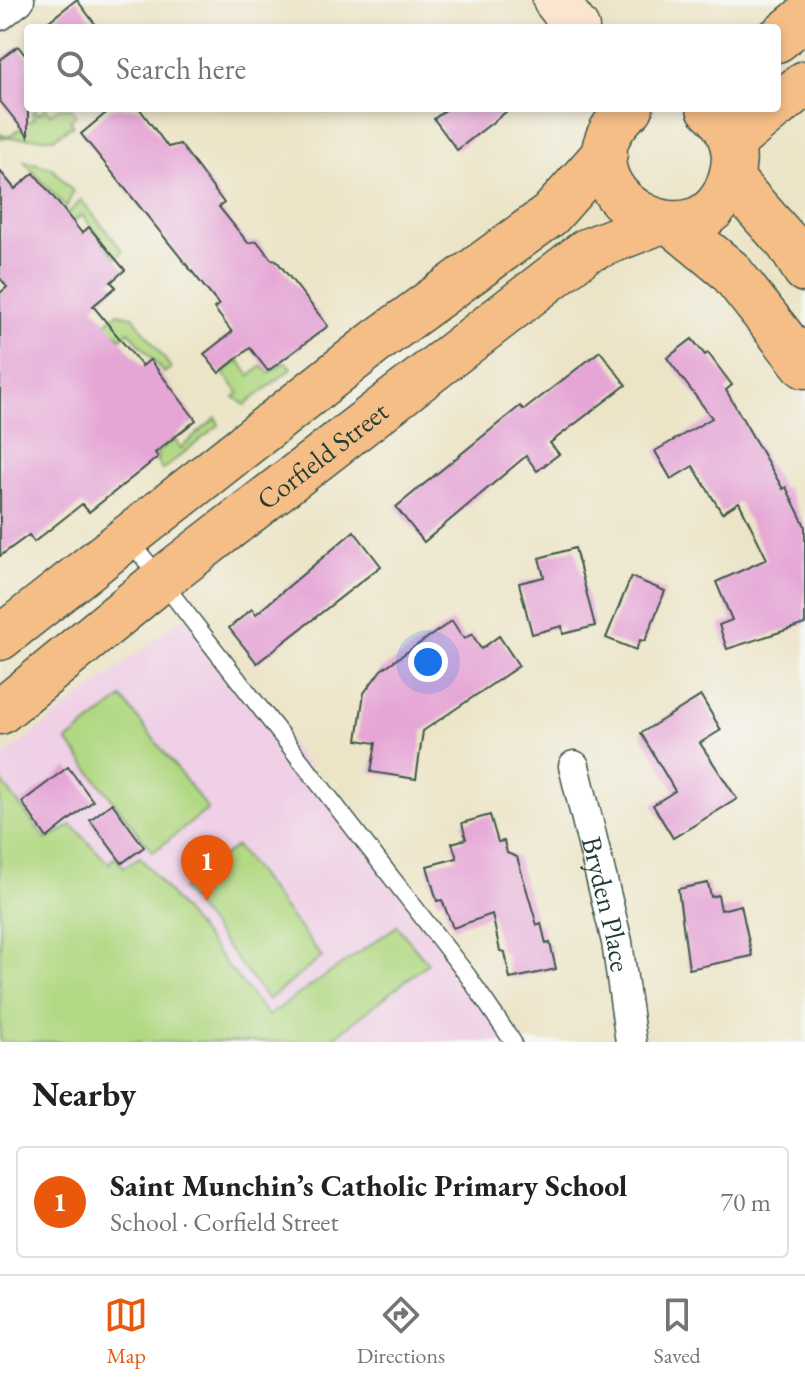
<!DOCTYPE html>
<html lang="en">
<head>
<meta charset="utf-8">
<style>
	body { margin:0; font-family:"EB Garamond",serif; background:#f6f6f6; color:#202124 }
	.you { position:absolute; left:428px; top:662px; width:28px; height:28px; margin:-20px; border:6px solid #fff; border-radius:50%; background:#1a73e8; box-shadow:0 0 0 12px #1a73e833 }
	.badge { display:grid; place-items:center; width:52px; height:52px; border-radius:50%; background:#ea580c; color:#fff; font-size:26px; font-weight:700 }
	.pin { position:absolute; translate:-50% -66px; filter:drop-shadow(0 2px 4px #0008) }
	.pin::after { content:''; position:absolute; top:42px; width:28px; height:24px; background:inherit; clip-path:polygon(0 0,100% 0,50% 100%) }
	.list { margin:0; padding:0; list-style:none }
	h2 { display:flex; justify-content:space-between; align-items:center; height:104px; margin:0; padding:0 32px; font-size:34px }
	h2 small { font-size:26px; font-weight:400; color:#757577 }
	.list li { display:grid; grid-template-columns:52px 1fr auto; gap:24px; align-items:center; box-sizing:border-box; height:112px; margin:0 16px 16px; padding:0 16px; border:2px solid #e0e0e0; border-radius:8px }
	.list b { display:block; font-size:30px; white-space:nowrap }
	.list p { margin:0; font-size:26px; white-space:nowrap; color:#757577 }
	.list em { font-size:26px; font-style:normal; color:#757577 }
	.icon { flex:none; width:44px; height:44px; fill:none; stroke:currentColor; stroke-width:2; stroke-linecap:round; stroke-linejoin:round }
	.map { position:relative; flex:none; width:805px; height:1042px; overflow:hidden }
	.search { position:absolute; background:#fff; box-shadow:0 4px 12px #0003; left:24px; right:24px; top:24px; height:88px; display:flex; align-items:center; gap:20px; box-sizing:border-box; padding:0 28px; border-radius:8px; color:#757577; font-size:30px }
	.sheet { height:232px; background:#fff }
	nav { display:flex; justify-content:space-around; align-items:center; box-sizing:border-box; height:112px; border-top:2px solid #e0e0e0; background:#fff; font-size:22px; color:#757577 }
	nav a { display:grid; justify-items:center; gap:4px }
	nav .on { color:#ea580c }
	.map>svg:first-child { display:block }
	.built { fill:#efd0e6 }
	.green { fill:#b1d882; stroke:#688a5b; stroke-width:2 }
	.building { fill:#e5a5d5 }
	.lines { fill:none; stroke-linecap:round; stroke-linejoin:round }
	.lane-casing { stroke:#3e564a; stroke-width:19 }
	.street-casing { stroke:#3e564a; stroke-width:33 }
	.secondary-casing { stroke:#3e564a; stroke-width:47 }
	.primary-casing { stroke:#3e564a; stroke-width:47 }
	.lane { stroke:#fff; stroke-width:16 }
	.street { stroke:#fff; stroke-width:30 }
	.secondary { stroke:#fbe5cf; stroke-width:44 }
	.primary { stroke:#f6be87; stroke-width:44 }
	.labels { text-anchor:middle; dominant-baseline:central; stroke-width:8; stroke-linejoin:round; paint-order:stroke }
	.street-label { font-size:28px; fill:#1f3d34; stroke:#f6f6f2 }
</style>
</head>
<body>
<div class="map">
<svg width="805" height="1042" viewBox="0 0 805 1042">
	<rect width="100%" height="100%" fill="#f6f6f2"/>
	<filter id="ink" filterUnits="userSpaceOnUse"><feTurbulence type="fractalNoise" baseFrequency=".0125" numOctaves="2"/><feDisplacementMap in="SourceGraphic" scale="16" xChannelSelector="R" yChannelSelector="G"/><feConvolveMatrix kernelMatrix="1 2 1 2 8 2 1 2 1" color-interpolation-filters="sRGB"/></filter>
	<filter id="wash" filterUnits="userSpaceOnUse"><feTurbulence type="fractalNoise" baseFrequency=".006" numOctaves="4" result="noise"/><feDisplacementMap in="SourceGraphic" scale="32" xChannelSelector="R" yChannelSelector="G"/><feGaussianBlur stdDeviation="1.8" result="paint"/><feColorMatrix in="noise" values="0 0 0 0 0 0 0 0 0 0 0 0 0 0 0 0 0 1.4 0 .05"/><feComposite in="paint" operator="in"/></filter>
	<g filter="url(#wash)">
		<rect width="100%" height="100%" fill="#ece4c6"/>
		<polygon class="built" points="188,614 526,1042 0,1042 0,759"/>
		<g class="green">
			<polygon points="46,108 50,114 59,108 71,108 76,115 70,121 73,125 54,138 0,138 0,134 8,137 34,118 32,113 35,110 39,114"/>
			<polygon points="24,161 52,168 73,192 66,208"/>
			<polygon points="81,200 123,251 116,258 82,215 62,230 57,225"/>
			<polygon points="118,313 133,316 171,368 164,373 129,331 121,338 117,334 65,353"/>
			<polygon points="239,360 250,376 262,366 269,373 285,362 292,368 245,405 234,397 239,393 223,373"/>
			<polygon points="216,418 219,425 162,470 156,461 159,458 156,453 174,439 181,448"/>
			<polygon points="122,698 208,809 153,852 67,741"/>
			<polygon points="0,779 46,840 72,825 109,864 114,857 124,867 140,857 268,1016 397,926 428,963 328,1042 0,1042"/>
			<polygon points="236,846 322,957 268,1000 182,889"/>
		</g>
		<g id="blocks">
			<g class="building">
				<polygon points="77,0 98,28 40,28 76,0"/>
				<polygon points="18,46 28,59 28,136 0,101 0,60"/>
				<polygon points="112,108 139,108 168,147 180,144 224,203 219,207 248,243 257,241 271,259 276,260 328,326 268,371 250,348 219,373 204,354 232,332 214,308 219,305 81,134"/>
				<polygon points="448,108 511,108 457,150 434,119"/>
				<polygon points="0,171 15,189 34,173 82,233 89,227 125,270 111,282 116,287 93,306 142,366 150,360 196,420 155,453 158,457 89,512 82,504 34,542 29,535 0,556 0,293 7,287 0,278"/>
				<polygon points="692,339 705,355 708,353 732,385 726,390 783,489 786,487 805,526 805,624 727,649 719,625 732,620 716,582 767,559 739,502 722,513 693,466 671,479 655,451 712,418 667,358"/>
				<polygon points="600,351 626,385 550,443 559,454 537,471 526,456 424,542 396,507 520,406 524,410"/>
				<polygon points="354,531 381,566 257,663 229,628 252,609 256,614"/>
				<polygon points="575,548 595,626 563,634 562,626 532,634 519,583 544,577 539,558"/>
				<polygon points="631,577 665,591 645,641 640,640 636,650 606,638"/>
				<polygon points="452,621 464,639 472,634 481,649 499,636 519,666 423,731 416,779 371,772 376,743 357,740 364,693 381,670"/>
				<polygon points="701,696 721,730 700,743 737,799 673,838 653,805 675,791 641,733"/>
				<polygon points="68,767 93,801 47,838 22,802"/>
				<polygon points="112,803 144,847 122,863 90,820"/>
				<polygon points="490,815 498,842 504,841 507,853 517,857 537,925 541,923 546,944 550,943 556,969 510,979 505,952 500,951 492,914 453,928 442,900 437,901 427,866 457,858 452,843 466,839 462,823"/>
				<polygon points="708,883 711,897 718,895 721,910 741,905 752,956 689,969 678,889"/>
			</g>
		</g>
	</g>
	<g filter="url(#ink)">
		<use href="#blocks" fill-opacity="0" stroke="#3e564a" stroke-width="2"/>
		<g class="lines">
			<defs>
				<polyline id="lane" points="129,539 468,976 513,1042"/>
				<g id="street">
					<polyline points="0,15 19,0"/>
					<path id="s1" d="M574,766L617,942L631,1042"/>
				</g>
				<polyline id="secondary" points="555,0 577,28"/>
				<g id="primary">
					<polyline points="777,40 805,17"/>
					<polyline points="777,106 805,83"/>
					<path d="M631,108C537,187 711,288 733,168C737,145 726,122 709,108"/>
					<polyline points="732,143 774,108"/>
					<polyline points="731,179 788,243 805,270"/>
					<polyline points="673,224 730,271 805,366"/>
					<polyline points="0,638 377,341 550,215 605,153"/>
					<path id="s2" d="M0,712L161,580L586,251L657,223"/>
				</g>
			</defs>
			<use href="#lane" class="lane-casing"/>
			<use href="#street" class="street-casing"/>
			<use href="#secondary" class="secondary-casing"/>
			<use href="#primary" class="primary-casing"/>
			<use href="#lane" class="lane"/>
			<use href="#street" class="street"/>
			<use href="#secondary" class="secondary"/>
			<use href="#primary" class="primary"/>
		</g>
	</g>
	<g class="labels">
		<g class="street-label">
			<text stroke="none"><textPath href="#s2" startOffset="412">Corfield Street</textPath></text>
			<text stroke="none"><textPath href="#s1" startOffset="142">Bryden Place</textPath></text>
		</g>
	</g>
</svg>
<div class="you"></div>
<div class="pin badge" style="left:207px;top:901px">1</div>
<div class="search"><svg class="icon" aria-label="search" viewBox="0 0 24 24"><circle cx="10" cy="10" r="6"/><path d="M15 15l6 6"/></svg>Search here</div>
</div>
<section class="sheet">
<h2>Nearby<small></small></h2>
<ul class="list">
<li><span class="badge">1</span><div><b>Saint Munchin’s Catholic Primary School</b><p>School · Corfield Street</p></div><em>70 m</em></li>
</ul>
</section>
<nav>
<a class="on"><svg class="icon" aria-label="map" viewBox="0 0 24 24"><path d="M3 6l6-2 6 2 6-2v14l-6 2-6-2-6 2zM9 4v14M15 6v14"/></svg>Map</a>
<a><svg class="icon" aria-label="directions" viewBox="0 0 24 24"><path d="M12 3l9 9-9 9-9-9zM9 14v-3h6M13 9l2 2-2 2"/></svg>Directions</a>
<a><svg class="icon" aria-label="saved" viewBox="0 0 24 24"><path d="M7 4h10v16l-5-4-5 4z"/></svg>Saved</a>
</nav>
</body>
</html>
